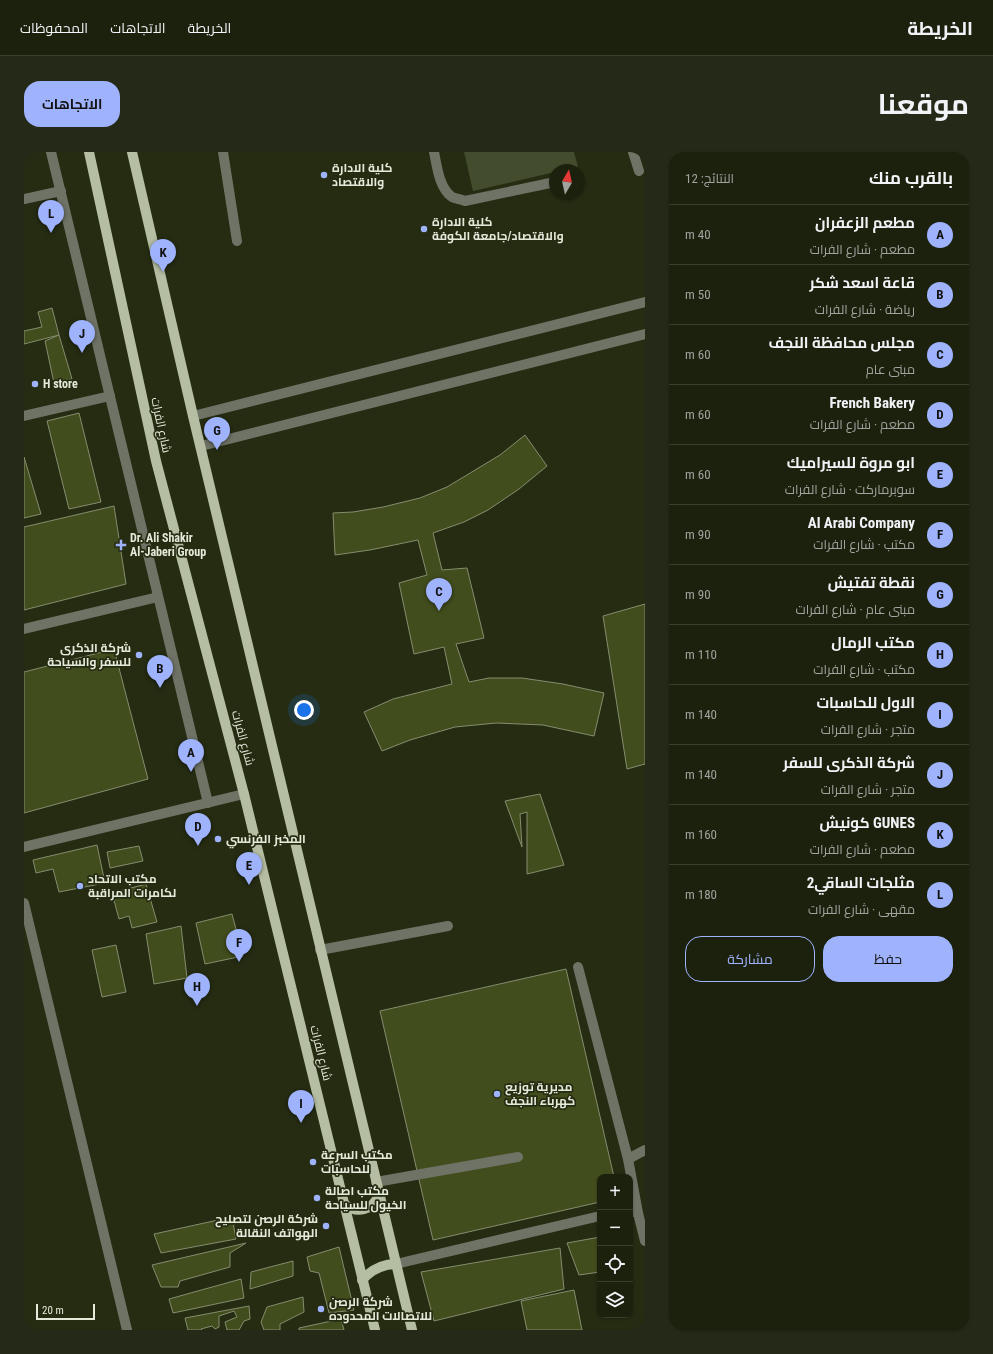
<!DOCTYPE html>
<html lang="ar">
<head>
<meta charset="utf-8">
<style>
	body { margin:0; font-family:"Roboto Condensed",Cairo,sans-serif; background:#252917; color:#f1f3f6; direction:rtl }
	.controls { position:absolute; right:12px; bottom:12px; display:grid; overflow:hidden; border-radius:8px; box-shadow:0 1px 3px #0004 }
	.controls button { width:36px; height:36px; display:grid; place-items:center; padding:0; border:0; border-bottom:1px solid #3a3e2e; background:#1c210e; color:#f1f3f6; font:20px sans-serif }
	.compass { position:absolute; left:525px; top:12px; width:36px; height:36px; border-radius:50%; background:#1c210e; box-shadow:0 1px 3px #0004; rotate:9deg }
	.scale { position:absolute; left:12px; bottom:10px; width:59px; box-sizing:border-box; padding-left:4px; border:2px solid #e4eada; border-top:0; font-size:11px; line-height:14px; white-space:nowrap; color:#e4eada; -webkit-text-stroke:3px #252c12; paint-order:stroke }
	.you { position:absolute; left:280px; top:558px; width:14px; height:14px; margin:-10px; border:3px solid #fff; border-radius:50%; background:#1a73e8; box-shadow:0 0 0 6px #1a73e833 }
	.badge { display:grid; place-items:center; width:26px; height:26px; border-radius:50%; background:#9fb3fd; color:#111; font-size:13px; font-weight:700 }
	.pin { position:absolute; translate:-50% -33px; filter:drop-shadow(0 1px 2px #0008) }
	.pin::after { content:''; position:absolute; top:21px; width:14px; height:12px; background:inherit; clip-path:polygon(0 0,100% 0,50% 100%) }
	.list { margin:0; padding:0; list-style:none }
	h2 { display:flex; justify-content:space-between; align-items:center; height:52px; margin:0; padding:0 16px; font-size:17px }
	h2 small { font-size:13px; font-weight:400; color:#a0a39e }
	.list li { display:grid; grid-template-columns:26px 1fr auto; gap:12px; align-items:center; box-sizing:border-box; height:60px; padding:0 16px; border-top:1px solid #3a3e2e }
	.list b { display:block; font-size:15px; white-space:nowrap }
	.list p { margin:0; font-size:13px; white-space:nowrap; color:#a0a39e }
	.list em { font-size:13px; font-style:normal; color:#a0a39e }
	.actions { display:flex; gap:8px; padding:12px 16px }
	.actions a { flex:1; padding:9px 0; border:1px solid #9fb3fd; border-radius:16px; text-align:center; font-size:14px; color:#9fb3fd }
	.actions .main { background:#9fb3fd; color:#111 }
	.icon { flex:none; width:22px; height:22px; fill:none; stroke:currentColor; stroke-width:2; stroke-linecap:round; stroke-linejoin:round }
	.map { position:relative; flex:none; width:621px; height:1178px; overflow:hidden; direction:ltr; border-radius:16px }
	header { display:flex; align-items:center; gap:24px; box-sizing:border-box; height:56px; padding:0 20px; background:#1c210e; border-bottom:1px solid #3a3e2e }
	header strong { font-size:19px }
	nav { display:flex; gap:22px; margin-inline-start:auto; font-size:14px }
	.intro { display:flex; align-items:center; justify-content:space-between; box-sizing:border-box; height:96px; padding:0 24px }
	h1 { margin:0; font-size:28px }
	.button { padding:10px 18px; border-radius:16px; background:#9fb3fd; color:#111; font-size:14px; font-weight:700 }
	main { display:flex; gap:24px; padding:0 24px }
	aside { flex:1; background:#1c210e; border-radius:16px; box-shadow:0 1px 3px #0004 }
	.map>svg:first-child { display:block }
	.green { fill:#434c2c }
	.building { fill:#414d1d; stroke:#848d6f }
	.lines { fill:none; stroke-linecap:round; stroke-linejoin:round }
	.minor { stroke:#6f7366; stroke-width:10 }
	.major { stroke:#b5bea3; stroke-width:10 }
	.poi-dot { fill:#9fb3fd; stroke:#252c12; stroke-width:1.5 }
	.labels { text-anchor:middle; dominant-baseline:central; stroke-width:3.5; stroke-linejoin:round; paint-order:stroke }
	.poi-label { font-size:12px; font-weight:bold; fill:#e4eada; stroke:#252c12; text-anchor:start }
	.street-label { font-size:12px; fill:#e4eada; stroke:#252c12 }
</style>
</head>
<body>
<header>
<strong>الخريطة</strong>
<nav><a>الخريطة</a><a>الاتجاهات</a><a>المحفوظات</a></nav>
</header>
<div class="intro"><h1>موقعنا</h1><a class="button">الاتجاهات</a></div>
<main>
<aside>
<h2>بالقرب منك<small>النتائج: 12</small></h2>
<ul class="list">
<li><span class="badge">A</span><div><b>مطعم الزعفران</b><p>مطعم · شارع الفرات</p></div><em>40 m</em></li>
<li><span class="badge">B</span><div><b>قاعة اسعد شكر</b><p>رياضة · شارع الفرات</p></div><em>50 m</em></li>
<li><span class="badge">C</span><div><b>مجلس محافظة النجف</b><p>مبنى عام</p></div><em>60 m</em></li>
<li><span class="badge">D</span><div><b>French Bakery</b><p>مطعم · شارع الفرات</p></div><em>60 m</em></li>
<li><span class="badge">E</span><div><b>ابو مروة للسيراميك</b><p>سوبرماركت · شارع الفرات</p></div><em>60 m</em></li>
<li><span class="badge">F</span><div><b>Al Arabi Company</b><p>مكتب · شارع الفرات</p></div><em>90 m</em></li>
<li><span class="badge">G</span><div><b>نقطة تفتيش</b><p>مبنى عام · شارع الفرات</p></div><em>90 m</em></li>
<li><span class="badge">H</span><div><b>مكتب الرمال</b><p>مكتب · شارع الفرات</p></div><em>110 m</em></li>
<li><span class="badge">I</span><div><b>الاول للحاسبات</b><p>متجر · شارع الفرات</p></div><em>140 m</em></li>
<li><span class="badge">J</span><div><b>شركة الذكرى للسفر</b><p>متجر · شارع الفرات</p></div><em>140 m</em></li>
<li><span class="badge">K</span><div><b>GUNES كونيش</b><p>مطعم · شارع الفرات</p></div><em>160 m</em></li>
<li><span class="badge">L</span><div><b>مثلجات الساقي2</b><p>مقهى · شارع الفرات</p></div><em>180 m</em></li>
</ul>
<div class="actions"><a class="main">حفظ</a><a>مشاركة</a></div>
</aside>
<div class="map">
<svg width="621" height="1178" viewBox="0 0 621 1178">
	<rect width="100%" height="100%" fill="#252c12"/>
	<polygon class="green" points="440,0 550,0 554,15 531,18 531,20 449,39"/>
	<g class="building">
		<polygon points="28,156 35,183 0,192 0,179 18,175 14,160"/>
		<polygon points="35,183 48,227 30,231 21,189"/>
		<polygon points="55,261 77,350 45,357 23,269"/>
		<polygon points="501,283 523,314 495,337 464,358 440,370 409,381 418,418 443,416 460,486 432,492 445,530 465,526 498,526 539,532 580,541 570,584 519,573 472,571 431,575 386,588 358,599 340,560 369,547 428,532 420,495 390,502 375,431 403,423 394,388 346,398 311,403 309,361 329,360 359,355 396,346 423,335 476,303"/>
		<polygon points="0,305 17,362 0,366"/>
		<polygon points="90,354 102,432 0,458 0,375"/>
		<polygon points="621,452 621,612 603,617 579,464"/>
		<polygon points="90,497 124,627 0,661 0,520"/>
		<polygon points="516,642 540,713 503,722 503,660 496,662 498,695 481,649"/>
		<polygon points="73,693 81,731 35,740 29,717 12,721 9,708"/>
		<polygon points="115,694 119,709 86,716 83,700"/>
		<polygon points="122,732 133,770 108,776 105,764 95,767 88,741"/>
		<polygon points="208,762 219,804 181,812 172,771"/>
		<polygon points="157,774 163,826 130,832 122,782"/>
		<polygon points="92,793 102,840 78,845 68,798"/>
		<polygon points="542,817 590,1025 576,1025 576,1050 409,1088 356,859"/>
		<polygon points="208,1065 212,1087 137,1101 130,1082"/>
		<polygon points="576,1085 576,1120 555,1123 543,1091"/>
		<polygon points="222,1091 206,1101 206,1115 156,1129 154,1135 137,1135 128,1113"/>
		<polygon points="315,1095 330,1158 305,1161 295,1121 286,1119 283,1105"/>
		<polygon points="536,1096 540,1137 410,1169 397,1120"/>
		<polygon points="269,1109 269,1124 226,1137 227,1120"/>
		<polygon points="217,1127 220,1146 149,1161 145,1147"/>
		<polygon points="550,1138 558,1178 503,1178 497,1149"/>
		<polygon points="279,1145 280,1160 256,1172 256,1178 240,1178 237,1170 243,1155"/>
		<polygon points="225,1154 226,1167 220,1169 215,1178 203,1178 201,1170 213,1165 210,1159 195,1164 195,1175 191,1177 188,1174 177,1177 178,1178 164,1178 161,1166"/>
		<polygon points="317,1167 320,1178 275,1178 275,1176"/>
	</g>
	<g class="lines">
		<g class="minor">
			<polyline points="27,0 184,651"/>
			<polyline points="199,0 213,89"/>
			<path d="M410,0C413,14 415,36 428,45C432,47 437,47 441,49L531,30"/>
			<polyline points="609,0 615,19"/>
			<polyline points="0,47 37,39"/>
			<polyline points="0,264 86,244"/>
			<polyline points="169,264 621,150"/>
			<polyline points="177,294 621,182"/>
			<polyline points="0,477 134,445"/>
			<polyline points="0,695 220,642"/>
			<polyline points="0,751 103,1178"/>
			<polyline points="296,798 424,774"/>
			<polyline points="554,815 604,1007 614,1061"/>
			<polyline points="604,1007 621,998"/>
			<polyline points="352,1030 494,1005"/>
			<polyline points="606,1059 614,1061 621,1089"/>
			<polyline points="372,1112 576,1064"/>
		</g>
		<g class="major">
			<polyline points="65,0 132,309 220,642 351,1178"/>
			<polyline points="108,0 169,264 388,1178"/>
			<path d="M320,1052C333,1062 348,1059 355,1043"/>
			<path d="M338,1128C347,1118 358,1112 372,1112"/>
		</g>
	</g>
	<g class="poi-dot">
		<circle cx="300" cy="23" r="4"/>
		<circle cx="400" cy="77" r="4"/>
		<circle cx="11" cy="232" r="4"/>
		<path d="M95 387h4v4h4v4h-4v4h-4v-4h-4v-4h4z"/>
		<circle cx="115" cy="503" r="4"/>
		<circle cx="194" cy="687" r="4"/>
		<circle cx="56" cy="734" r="4"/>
		<circle cx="473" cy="942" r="4"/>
		<circle cx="289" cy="1010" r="4"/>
		<circle cx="293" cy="1046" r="4"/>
		<circle cx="302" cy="1074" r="4"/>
		<circle cx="297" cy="1157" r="4"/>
	</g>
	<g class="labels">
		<g class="poi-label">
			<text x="308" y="16">كلية الادارة<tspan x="308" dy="14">والاقتصاد</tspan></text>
			<text x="408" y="70">كلية الادارة<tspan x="408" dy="14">والاقتصاد/جامعة الكوفة</tspan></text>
			<text x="19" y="232">H store</text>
			<text x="106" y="386">Dr. Ali Shakir<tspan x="106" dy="14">Al-Jaberi Group</tspan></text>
			<text x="107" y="496" text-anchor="end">شركة الذكرى<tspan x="107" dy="14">للسفر والسياحة</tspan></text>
			<text x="202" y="687">المخبز الفرنسي</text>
			<text x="64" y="727">مكتب الاتحاد<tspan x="64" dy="14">لكامرات المراقبة</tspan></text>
			<text x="481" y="935">مديرية توزيع<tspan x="481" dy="14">كهرباء النجف</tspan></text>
			<text x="297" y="1003">مكتب السرعة<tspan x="297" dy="14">للحاسبات</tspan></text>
			<text x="301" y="1039">مكتب اصالة<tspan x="301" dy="14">الخيول للسياحة</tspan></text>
			<text x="294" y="1067" text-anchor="end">شركة الرصن لتصليح<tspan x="294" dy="14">الهواتف النقالة</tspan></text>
			<text x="305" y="1150">شركة الرصن<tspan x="305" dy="14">للاتصالات المحدوده</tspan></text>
		</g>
		<g class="street-label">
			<text transform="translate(137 273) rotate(78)">شارع الفرات</text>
			<text transform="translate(219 586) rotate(75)">شارع الفرات</text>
			<text transform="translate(297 901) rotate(76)">شارع الفرات</text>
		</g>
	</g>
</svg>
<div class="controls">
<button>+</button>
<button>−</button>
<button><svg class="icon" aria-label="locate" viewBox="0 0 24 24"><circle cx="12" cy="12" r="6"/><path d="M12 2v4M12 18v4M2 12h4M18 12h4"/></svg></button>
<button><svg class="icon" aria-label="layers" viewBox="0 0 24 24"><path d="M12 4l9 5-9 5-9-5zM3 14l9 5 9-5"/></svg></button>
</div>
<svg class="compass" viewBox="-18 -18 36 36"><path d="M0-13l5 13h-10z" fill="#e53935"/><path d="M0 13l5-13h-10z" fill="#a0a39e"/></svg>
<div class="scale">20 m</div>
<div class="you"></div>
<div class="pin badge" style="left:167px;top:620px">A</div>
<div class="pin badge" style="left:136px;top:536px">B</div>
<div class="pin badge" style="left:415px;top:459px">C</div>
<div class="pin badge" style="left:174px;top:694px">D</div>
<div class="pin badge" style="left:225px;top:733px">E</div>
<div class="pin badge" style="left:215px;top:810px">F</div>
<div class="pin badge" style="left:193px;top:298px">G</div>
<div class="pin badge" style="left:173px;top:854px">H</div>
<div class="pin badge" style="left:277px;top:971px">I</div>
<div class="pin badge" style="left:58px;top:201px">J</div>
<div class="pin badge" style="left:139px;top:120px">K</div>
<div class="pin badge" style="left:27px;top:81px">L</div>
</div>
</main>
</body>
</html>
